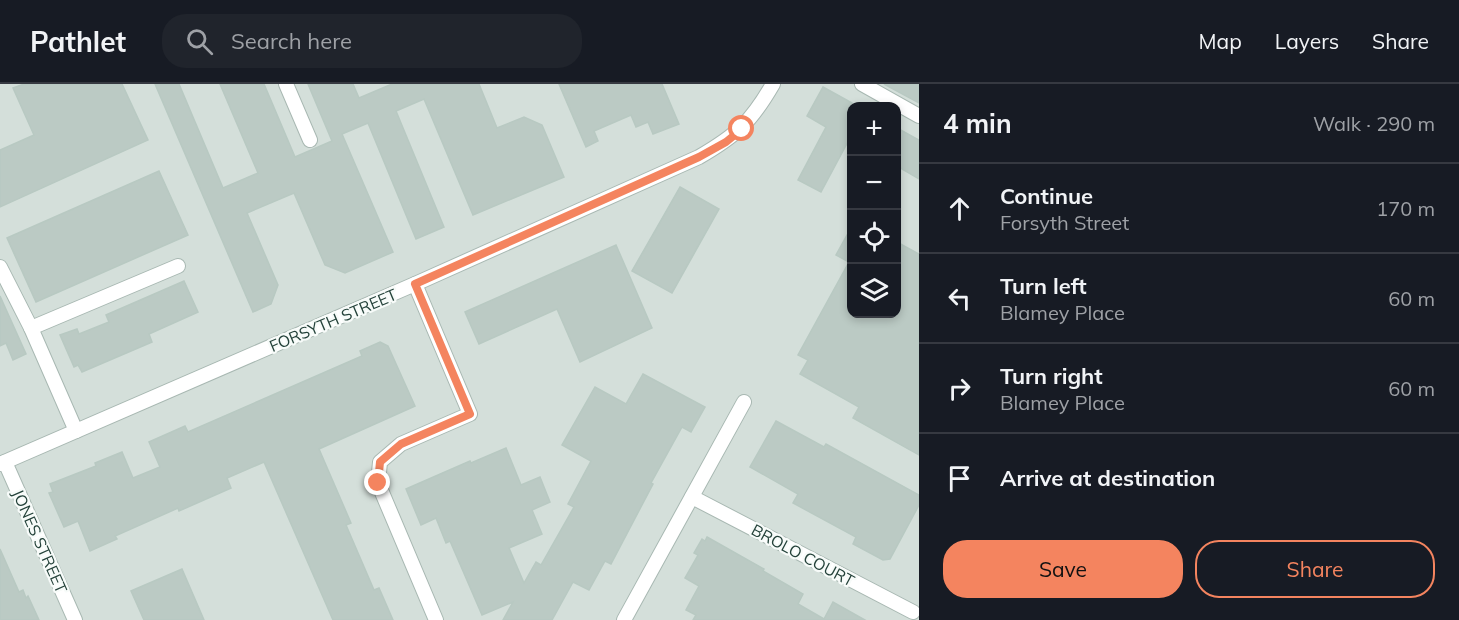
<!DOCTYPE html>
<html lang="en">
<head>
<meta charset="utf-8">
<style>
	body { margin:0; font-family:Mulish,sans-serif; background:#20242c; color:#f1f3f6 }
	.controls { position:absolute; right:18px; top:18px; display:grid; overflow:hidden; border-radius:12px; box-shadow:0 3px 9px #0003 }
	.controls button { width:54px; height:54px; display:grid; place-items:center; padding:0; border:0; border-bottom:2px solid #363941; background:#171b24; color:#f1f3f6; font:30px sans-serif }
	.stop { position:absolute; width:18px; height:18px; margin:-14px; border:4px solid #f4845f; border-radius:50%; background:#fff }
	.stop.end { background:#f4845f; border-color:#fff; box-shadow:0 2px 6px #0008 }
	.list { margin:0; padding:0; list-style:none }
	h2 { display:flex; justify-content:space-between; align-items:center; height:78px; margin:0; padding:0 24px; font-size:26px }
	h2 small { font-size:20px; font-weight:400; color:#9ea1a6 }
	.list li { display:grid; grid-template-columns:39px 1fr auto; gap:18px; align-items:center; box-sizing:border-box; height:90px; padding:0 24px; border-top:2px solid #363941 }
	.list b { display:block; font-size:22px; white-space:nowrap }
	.list p { margin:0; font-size:20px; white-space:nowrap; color:#9ea1a6 }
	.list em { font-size:20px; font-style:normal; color:#9ea1a6 }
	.actions { display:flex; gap:12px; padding:18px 24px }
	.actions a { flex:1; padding:14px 0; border:2px solid #f4845f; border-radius:24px; text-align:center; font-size:21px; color:#f4845f }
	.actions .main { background:#f4845f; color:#111 }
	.icon { flex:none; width:33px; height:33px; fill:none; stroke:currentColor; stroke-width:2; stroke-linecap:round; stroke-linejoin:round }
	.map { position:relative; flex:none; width:919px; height:536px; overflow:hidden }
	header { display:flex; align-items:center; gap:36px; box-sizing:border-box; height:84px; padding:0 30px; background:#171b24; border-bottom:2px solid #363941 }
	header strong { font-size:28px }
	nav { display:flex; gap:33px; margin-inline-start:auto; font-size:21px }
	.search { width:420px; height:54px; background:#20242c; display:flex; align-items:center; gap:15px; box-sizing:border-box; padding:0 21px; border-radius:24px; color:#9ea1a6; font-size:22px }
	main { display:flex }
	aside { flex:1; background:#171b24 }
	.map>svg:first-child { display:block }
	.built { fill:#d4dfda; fill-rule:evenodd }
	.building { fill:#bbcac4; stroke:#b8c9c2; stroke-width:1.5 }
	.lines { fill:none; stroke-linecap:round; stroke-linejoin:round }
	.minor-casing { stroke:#a8b8b2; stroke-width:16 }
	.minor { stroke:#fff; stroke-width:14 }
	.route { stroke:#f4845f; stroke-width:8 }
	.labels { text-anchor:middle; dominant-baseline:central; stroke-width:4.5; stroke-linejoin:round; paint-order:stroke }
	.street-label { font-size:16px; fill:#24423a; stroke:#f7fbf9 }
</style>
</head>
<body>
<header>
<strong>Pathlet</strong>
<div class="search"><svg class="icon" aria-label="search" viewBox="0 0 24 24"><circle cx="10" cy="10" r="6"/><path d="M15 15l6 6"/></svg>Search here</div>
<nav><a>Map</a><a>Layers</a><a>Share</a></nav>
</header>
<main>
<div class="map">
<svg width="919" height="536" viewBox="0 0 919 536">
	<rect width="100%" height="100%" fill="#e6efeb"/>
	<path class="built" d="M0,0H919V536H0ZM852,22H896V230H852Z"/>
	<g class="building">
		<polygon points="24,0 122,0 148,56 0,123 0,66 34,51 13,4"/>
		<polygon points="155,0 179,0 223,104 258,89 220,0 264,0 295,73 332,57 308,0 353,0 359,14 392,0 479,0 497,44 524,33 542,41 564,93 473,131 424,15 396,27 444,143 416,155 368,39 342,50 393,168 345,189 325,181 294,109 247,129 278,201 271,220 253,228"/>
		<polygon points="559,0 662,0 679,40 653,50 648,38 636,43 631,31 594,47 598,57 586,63"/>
		<polygon points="884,0 919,0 919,19"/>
		<polygon points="823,3 852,19 852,50 821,108 798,96 826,43 807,32"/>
		<polygon points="897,44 919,56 919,95 897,82"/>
		<polygon points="159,87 188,151 36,218 7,154"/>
		<polygon points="680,103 719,125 672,209 632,187"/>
		<polygon points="852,142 852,230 897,230 897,158 919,170 919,371 853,334 859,323 800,290 808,276 798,271 849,178 836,171"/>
		<polygon points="616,161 652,244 580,278 557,225 479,260 465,228"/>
		<polygon points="184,197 198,228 149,250 152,258 82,288 78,281 74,283 60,251 77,245 79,250 109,238 106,231"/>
		<polygon points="0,212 26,270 13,276 6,259 0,262"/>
		<polygon points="380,258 388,262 415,322 319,365 351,439 346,441 374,506 379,504 393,536 333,536 264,378 227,394 231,404 179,427 178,424 115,452 117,455 90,467 78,437 64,443 49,409 53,408 50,400 96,382 95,379 122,368 133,394 160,383 149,358 185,342 188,348 362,272 360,267"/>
		<polygon points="643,290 705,323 691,348 682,343 651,399 653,400 611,480 605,477 589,506 573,498 552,536 503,536 513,518 482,531 450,457 446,459 436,434 421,441 406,405 470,377 471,379 506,364 521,401 540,393 550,418 532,426 542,450 509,464 524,499 536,478 541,481 574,423 568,420 591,377 562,361 595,303 626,320"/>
		<polygon points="776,337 824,363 826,360 919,411 919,421 890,475 883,476 853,460 856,453 793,419 798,410 750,383"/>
		<polygon points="707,453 764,485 763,487 803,510 798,520 824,535 833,518 865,536 693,536 696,531 686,526 699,502 685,494 698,471 694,469 702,455 705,457"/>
		<polygon points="0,465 19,508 23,506 26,514 28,512 39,536 0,536"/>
		<polygon points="182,485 204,536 144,536 131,507"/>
	</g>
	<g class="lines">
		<defs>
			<g id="minor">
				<polyline points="286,0 310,56"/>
				<polyline points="862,0 919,32"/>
				<polyline points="0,183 31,244 76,347"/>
				<polyline points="415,200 470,330 401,360 380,378 378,399 436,536"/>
				<polyline points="31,244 178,182"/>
				<polyline points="5,378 75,536"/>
				<path d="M0,380L415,200L699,73C737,51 751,38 773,0"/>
				<polyline points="692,413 913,528"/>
				<polyline points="624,536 744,318"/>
			</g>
		</defs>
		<use href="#minor" class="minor-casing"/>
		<use href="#minor" class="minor"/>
	</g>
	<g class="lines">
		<polyline class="route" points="378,399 380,378 401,360 470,330 415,200 699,73 726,58 742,45"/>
	</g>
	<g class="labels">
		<g class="street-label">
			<text transform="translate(333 236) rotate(-23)">FORSYTH STREET</text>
			<text transform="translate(40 457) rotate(66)">JONES STREET</text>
			<text transform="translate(803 471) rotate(28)">BROLO COURT</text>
		</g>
	</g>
</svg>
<div class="controls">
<button>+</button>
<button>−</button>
<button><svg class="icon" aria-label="locate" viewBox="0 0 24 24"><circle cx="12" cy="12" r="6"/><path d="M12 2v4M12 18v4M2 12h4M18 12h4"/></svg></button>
<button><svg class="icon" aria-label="layers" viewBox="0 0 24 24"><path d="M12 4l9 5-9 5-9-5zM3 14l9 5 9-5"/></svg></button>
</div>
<div class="stop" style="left:742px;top:45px"></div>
<div class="stop end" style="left:378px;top:399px"></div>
</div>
<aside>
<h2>4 min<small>Walk · 290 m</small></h2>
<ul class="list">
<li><svg class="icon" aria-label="ahead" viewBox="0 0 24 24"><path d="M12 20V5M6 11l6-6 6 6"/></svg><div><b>Continue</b><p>Forsyth Street</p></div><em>170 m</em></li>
<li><svg class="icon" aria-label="left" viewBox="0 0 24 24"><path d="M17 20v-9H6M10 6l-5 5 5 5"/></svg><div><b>Turn left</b><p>Blamey Place</p></div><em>60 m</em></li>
<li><svg class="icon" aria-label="right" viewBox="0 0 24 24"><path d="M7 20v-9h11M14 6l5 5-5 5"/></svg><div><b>Turn right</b><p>Blamey Place</p></div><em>60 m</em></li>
<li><svg class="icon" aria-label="arrive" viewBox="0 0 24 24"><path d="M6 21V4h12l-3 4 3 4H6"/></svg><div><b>Arrive at destination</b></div></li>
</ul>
<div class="actions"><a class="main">Save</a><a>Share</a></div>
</aside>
</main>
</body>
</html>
